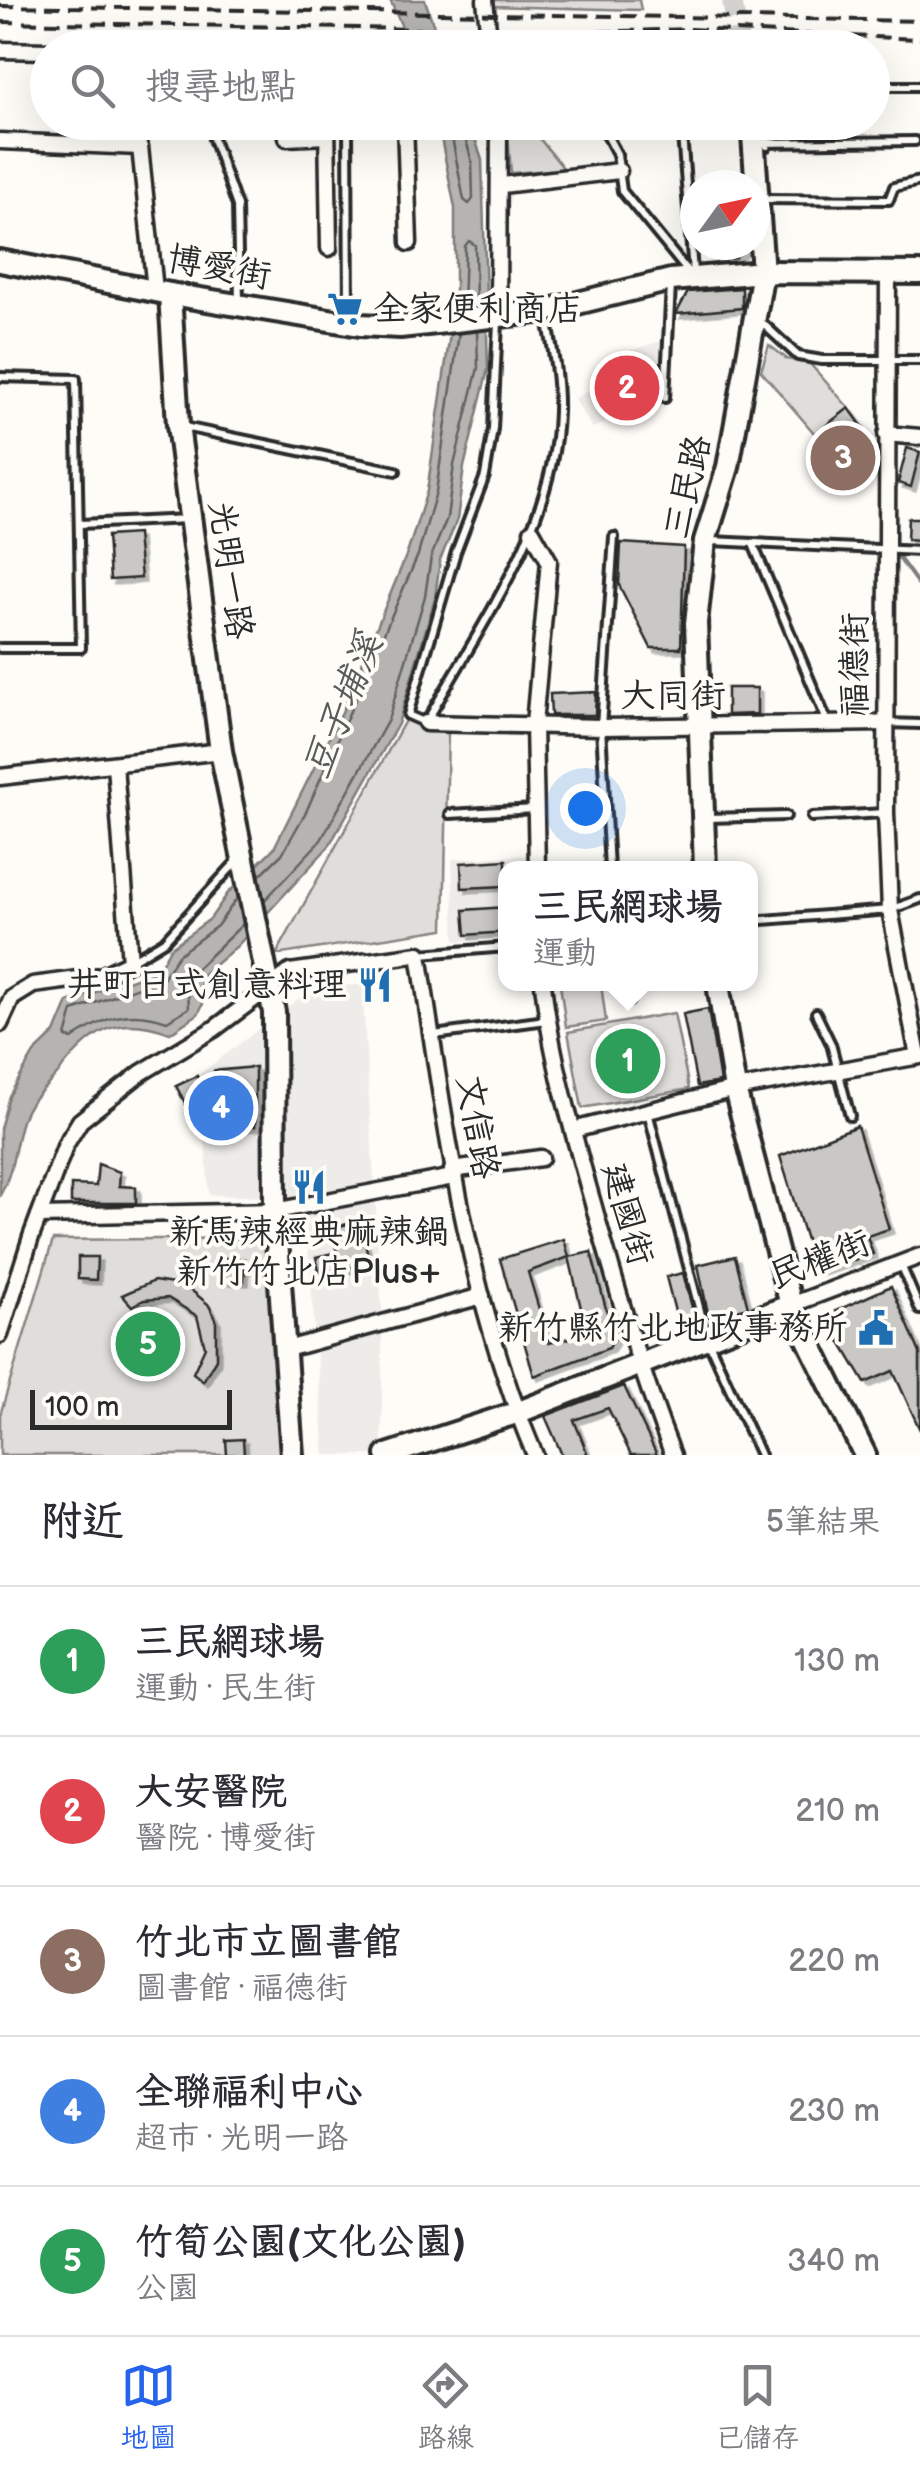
<!DOCTYPE html>
<html lang="zh-TW">
<head>
<meta charset="utf-8">
<style>
	body { margin:0; font-family:"Balsamiq Sans","LXGW WenKai TC",sans-serif; background:#f2f2f3; color:#2b2b33 }
	.compass { position:absolute; left:680px; top:170px; width:90px; height:90px; border-radius:50%; background:#fff; box-shadow:0 10px 40px #0002; rotate:57deg }
	.scale { position:absolute; left:30px; bottom:25px; width:202px; box-sizing:border-box; padding-left:10px; border:5px solid #2b2b2b; border-top:0; font-size:28px; line-height:35px; white-space:nowrap; color:#2b2b2b; -webkit-text-stroke:8px #fdfcf7; paint-order:stroke }
	.you { position:absolute; left:585px; top:808px; width:35px; height:35px; margin:-25px; border:8px solid #fff; border-radius:50%; background:#1a73e8; box-shadow:0 0 0 15px #1a73e833 }
	.badge { display:grid; place-items:center; width:65px; height:65px; border-radius:50%; background:#2563eb; color:#fff; font-size:32px; font-weight:700 }
	.pin { position:absolute; translate:-50% -50%; border:5px solid #fff; box-shadow:0 2px 10px #0006 }
	.popup { position:absolute; left:498px; top:861px; width:260px; height:130px; box-sizing:border-box; display:grid; place-content:center; border-radius:20px; background:#fff; filter:drop-shadow(0 2px 8px #0005); font-size:32px; white-space:nowrap; color:#7c7c81 }
	.popup b { font-size:38px; color:#2b2b33 }
	.popup::after { content:''; position:absolute; left:50%; top:100%; margin-left:-20px; border:20px solid transparent; border-top-color:#fff }
	.list { margin:0; padding:0; list-style:none }
	h2 { display:flex; justify-content:space-between; align-items:center; height:130px; margin:0; padding:0 40px; font-size:42px }
	h2 small { font-size:32px; font-weight:400; color:#7c7c81 }
	.list li { display:grid; grid-template-columns:65px 1fr auto; gap:30px; align-items:center; box-sizing:border-box; height:150px; padding:0 40px; border-top:2px solid #e1e1e2 }
	.list b { display:block; font-size:38px; white-space:nowrap }
	.list p { margin:0; font-size:32px; white-space:nowrap; color:#7c7c81 }
	.list em { font-size:32px; font-style:normal; color:#7c7c81 }
	.icon { flex:none; width:55px; height:55px; fill:none; stroke:currentColor; stroke-width:2; stroke-linecap:round; stroke-linejoin:round }
	.map { position:relative; flex:none; width:920px; height:1455px; overflow:hidden }
	.search { position:absolute; background:#fff; box-shadow:0 10px 40px #0002; left:30px; right:30px; top:30px; height:110px; display:flex; align-items:center; gap:25px; box-sizing:border-box; padding:0 35px; border-radius:55px; color:#7c7c81; font-size:38px }
	.sheet { height:880px; background:#fff }
	nav { display:flex; justify-content:space-around; align-items:center; box-sizing:border-box; height:140px; border-top:2px solid #e1e1e2; background:#fff; font-size:28px; color:#7c7c81 }
	nav a { display:grid; justify-items:center; gap:5px }
	nav .on { color:#2563eb }
	.map>svg:first-child { display:block }
	.built { fill:#edece8 }
	.green { fill:#dfdeda; stroke:#858482; stroke-width:2.5 }
	.water { fill:#b5b4b1; stroke:#7e7d7b; stroke-width:2.5 }
	.lines { fill:none; stroke-linecap:round; stroke-linejoin:round }
	.shore { stroke:#626261; stroke-width:2.5 }
	.stream { stroke:#7e7d7b; stroke-width:4 }
	.building { fill:#c9c8c4; stroke:#2b2b2b; stroke-width:2.5; fill-rule:evenodd; filter:url(#shadow) }
	.secondary-tunnel { stroke:#d3d2ce; stroke-width:20; stroke-dasharray:20 10; stroke-linecap:butt }
	.lane-casing { stroke:#2b2b2b; stroke-width:14 }
	.street-casing { stroke:#2b2b2b; stroke-width:21 }
	.secondary-casing { stroke:#2b2b2b; stroke-width:28 }
	.lane { stroke:#fdfcf7; stroke-width:6 }
	.street { stroke:#fdfcf7; stroke-width:14 }
	.secondary { stroke:#fdfcf7; stroke-width:20 }
	.rail { stroke:#2b2b2b; stroke-width:4; stroke-dasharray:15 8; stroke-linecap:butt }
	.labels { text-anchor:middle; dominant-baseline:central; stroke-width:8; stroke-linejoin:round; paint-order:stroke }
	.street-label { font-size:35px; fill:#2b2b2b; stroke:#fdfcf7 }
	.poi-label { font-size:35px; fill:#2b2b2b; stroke:#fdfcf7; text-anchor:end }
	.water-label { font-size:38px; font-style:italic; fill:#5b5b5a; stroke:#fdfcf7 }
</style>
</head>
<body>
<div class="map">
<svg width="920" height="1455" viewBox="0 0 920 1455">
	<defs>
		<filter id="shadow"><feDropShadow dx="4.5" dy="4.5" stdDeviation="0" flood-color="#0004"/></filter>
	</defs>
	<rect width="100%" height="100%" fill="#fdfcf7"/>
	<filter id="ink" filterUnits="userSpaceOnUse"><feTurbulence type="fractalNoise" baseFrequency=".01" numOctaves="2"/><feDisplacementMap in="SourceGraphic" scale="20" xChannelSelector="R" yChannelSelector="G"/><feConvolveMatrix kernelMatrix="1 2 1 2 8 2 1 2 1" color-interpolation-filters="sRGB"/></filter>
	<g filter="url(#ink)">
		<g class="built">
			<polygon points="664,340 660,400 592,428 574,399 612,377 605,359"/>
			<polygon points="535,855 535,868 506,868 505,939 455,941 452,859"/>
			<polygon points="362,985 382,1310 382,1455 325,1455 304,1198 209,1195 200,1074 315,986"/>
		</g>
		<g class="green">
			<polygon points="490,0 639,0 641,10 491,6"/>
			<polygon points="507,123 527,123 564,169 511,173"/>
			<polygon points="769,345 787,359 810,364 849,408 815,434 761,371"/>
			<polygon points="407,717 448,731 444,929 276,955"/>
			<polygon points="560,984 601,984 606,1021 566,1027"/>
			<polygon points="674,1013 689,1089 582,1108 568,1032"/>
			<polygon points="264,1238 284,1455 0,1455 0,1415 53,1240"/>
		</g>
		<g class="water">
			<polygon points="390,0 425,0 441,47 411,47"/>
			<path d="M438,123H470L482,160L488,369L464,467L457,520L440,560L435,598L398,724L329,846L237,946L204,974L198,992L203,1004L198,1014L170,1033C116,1013 92,1031 59,1072C45,1090 29,1098 22,1121C14,1146 14,1171 0,1195V1129L9,1096L34,1053L55,1033L68,1002L158,970L170,948L210,919L228,893L274,848L342,712L408,551L427,491L455,300V208Z"/>
		</g>
		<g class="lines">
			<g class="shore">
				<polyline points="449,122 464,200 469,204 473,199 472,162 461,122"/>
				<polyline points="463,307 465,246 469,241 475,245 476,306"/>
				<polyline points="259,876 282,854 306,812 418,555 436,492 459,333"/>
				<path d="M238,897L217,926L178,955L163,978L73,1011L66,1037L72,1039C104,1017 129,1008 167,1021L189,1008L188,990L196,969L243,924"/>
				<polyline points="264,901 321,840 388,720 425,596 431,557 447,518 454,465 478,368 477,331"/>
			</g>
			<polyline class="stream" points="899,558 920,587"/>
		</g>
		<g class="building">
			<polygon points="714,245 747,245 735,258 716,260"/>
			<polygon points="742,288 742,308 676,314 688,292"/>
			<polygon points="632,353 658,396 648,403 643,396 618,411 605,390 630,375 620,360"/>
			<polygon points="849,408 870,437 855,449 859,454 853,467 860,477 850,483 815,434"/>
			<polygon points="907,448 920,452 911,487 898,483"/>
			<polygon points="908,518 920,518 920,541 907,540"/>
			<polygon points="137,534 141,578 110,580 107,536"/>
			<polygon points="621,543 684,547 681,648 651,648 619,585"/>
			<polygon points="727,688 757,688 757,714 727,715"/>
			<polygon points="596,692 595,715 551,715 550,694"/>
			<polygon points="506,860 506,886 462,888 461,863"/>
			<polygon points="506,907 506,932 466,935 464,910"/>
			<polygon points="708,1009 720,1082 697,1086 683,1014"/>
			<polygon points="255,1067 255,1126 199,1129 176,1086 197,1076 214,1108 214,1071"/>
			<polygon points="857,1126 889,1229 867,1236 873,1254 816,1272 780,1156"/>
			<polygon points="98,1164 120,1172 119,1186 136,1187 136,1203 71,1203 71,1185 96,1186"/>
			<polygon points="352,1223 361,1244 365,1243 370,1263 320,1275 316,1257 337,1252 331,1228"/>
			<path d="M564,1239L569,1257L591,1252L614,1339L609,1348L534,1376L500,1259ZM569,1257L587,1334L549,1343L528,1272Z"/>
			<polygon points="735,1256 748,1307 709,1318 698,1265"/>
			<polygon points="78,1257 97,1257 96,1280 78,1279"/>
			<polygon points="226,1258 245,1259 244,1281 225,1280"/>
			<polygon points="683,1273 696,1323 679,1327 666,1277"/>
			<polygon points="154,1281 186,1286 208,1304 216,1319 216,1359 203,1381 193,1373 205,1347 197,1316 168,1298 144,1300 132,1306 122,1295"/>
			<polygon points="891,1286 920,1353 920,1430 893,1371 865,1383 840,1341 847,1338 836,1311"/>
			<polygon points="624,1386 657,1455 631,1455 608,1408 574,1420 588,1455 562,1455 545,1416"/>
			<polygon points="243,1439 244,1454 227,1455 226,1440"/>
		</g>
		<g class="lines">
			<polyline class="secondary-tunnel" points="732,0 740,48"/>
			<defs>
				<g id="lane">
					<polyline points="872,86 920,86"/>
					<polyline points="207,122 237,206 239,301"/>
					<polyline points="348,122 349,317"/>
					<polyline points="600,122 617,154 622,191 689,273"/>
					<polyline points="681,122 693,272"/>
					<polyline points="765,122 767,146"/>
					<polyline points="760,143 915,141"/>
					<polyline points="759,199 889,200 894,187 920,181"/>
					<polyline points="760,321 798,356 822,360 920,360"/>
					<path d="M498,322L493,429L485,476L456,552L408,715L426,723C479,627 555,525 558,412C559,379 552,345 546,312"/>
					<polyline points="0,377 76,379 81,648 0,648"/>
					<polyline points="665,398 671,285"/>
					<polyline points="184,427 396,471"/>
					<polyline points="80,524 189,519"/>
					<polyline points="711,541 920,551"/>
					<polyline points="753,544 828,723"/>
					<polyline points="886,723 920,724"/>
					<polyline points="450,814 535,809"/>
					<polyline points="812,817 885,813"/>
					<polyline points="708,818 786,816"/>
					<polyline points="609,868 601,727 614,537"/>
					<polyline points="750,921 890,910 920,899"/>
					<polyline points="421,954 506,947"/>
					<polyline points="131,961 164,941 237,861"/>
					<polyline points="626,984 629,1001"/>
					<polyline points="816,1013 831,1044 850,1116"/>
					<polyline points="434,1035 546,1020"/>
					<polyline points="648,1112 707,1338 760,1455"/>
					<polyline points="901,1265 920,1310"/>
				</g>
				<g id="street">
					<polyline points="485,0 490,48"/>
					<polyline points="0,50 48,51"/>
					<polyline points="327,122 329,248"/>
					<polyline points="405,122 409,243"/>
					<polyline points="287,138 327,136"/>
					<polyline points="0,141 140,147 155,290"/>
					<polyline points="502,185 619,171"/>
					<polyline points="888,272 886,813 890,910 918,1056"/>
					<polyline points="498,319 499,122"/>
					<polyline points="886,434 920,437"/>
					<polyline points="532,531 549,561 534,724 537,868"/>
					<polyline points="426,723 601,727 884,723"/>
					<polyline points="0,777 221,751"/>
					<path d="M543,984C551,1057 572,1129 592,1200C616,1286 640,1371 673,1455"/>
					<polyline points="0,1024 12,998 33,985 101,976 130,962 115,765"/>
					<polyline points="573,1130 735,1089 920,1056"/>
					<polyline points="452,1170 541,1158"/>
					<polyline points="39,1216 275,1211 453,1177"/>
					<polyline points="791,1305 920,1256"/>
					<path d="M0,1335L31,1237L66,1144L80,1121L141,1073L214,1029L290,972L419,954C445,1123 467,1296 535,1455"/>
					<polyline points="283,1350 482,1296"/>
				</g>
				<g id="secondary">
					<polyline points="0,261 170,294 360,325 400,327 545,311 671,280 763,272 920,273"/>
					<polyline points="170,294 178,425 221,751 274,1012 275,1211 292,1455"/>
					<polyline points="705,868 696,623 705,541 728,467 763,272 752,122"/>
					<polyline points="718,984 735,1089 791,1305 865,1455"/>
					<polyline points="387,1455 519,1412 791,1305"/>
				</g>
			</defs>
			<use href="#lane" class="lane-casing"/>
			<use href="#street" class="street-casing"/>
			<use href="#secondary" class="secondary-casing"/>
			<use href="#lane" class="lane"/>
			<use href="#street" class="street"/>
			<use href="#secondary" class="secondary"/>
			<g class="rail">
				<polyline points="0,6 920,21"/>
				<polyline points="0,22 591,32 689,29 920,39"/>
			</g>
		</g>
	</g>
	<defs>
		<symbol id="supermarket-bare" viewBox="-9 -9 18 18"><path d="M-6-5.5h2.5l.6 2H6L4.5 2H-2.5L-4.4-4H-6ZM-1.5 3.2a1.3 1.3 0 1 0 .1 0ZM3 3.2a1.3 1.3 0 1 0 .1 0Z" fill="#1f6fb2" stroke="#fdfcf7" stroke-width="2.5" paint-order="stroke"/></symbol>
		<symbol id="restaurant-bare" viewBox="-9 -9 18 18"><path d="M-5-6h1v4h1v-4h1v4h1v-4h1v5L-1.5 .5V6h-2V.5L-5-1ZM5-6V6H3V1.5H1.5Q1.5-4 5-6Z" fill="#1f6fb2" stroke="#fdfcf7" stroke-width="2.5" paint-order="stroke"/></symbol>
		<symbol id="civic-bare" viewBox="-9 -9 18 18"><path d="M-.6-6.5H3V-4.5H.6V-3L4-1V1h2V6H-6V1h2V-1L-.6-3ZM-1.2 2.5V6h2.4V2.5Z" fill="#1f6fb2" stroke="#fdfcf7" stroke-width="2.5" paint-order="stroke"/></symbol>
	</defs>
	<g fill-rule="evenodd">
		<use href="#supermarket-bare" x="320" y="284" width="50" height="50"/>
		<use href="#restaurant-bare" x="350" y="960" width="50" height="50"/>
		<use href="#restaurant-bare" x="284" y="1162" width="50" height="50"/>
		<use href="#civic-bare" x="851" y="1303" width="50" height="50"/>
	</g>
	<g class="labels">
		<g class="street-label">
			<text transform="translate(219 268) rotate(10)">博愛街</text>
			<text transform="translate(688 487) rotate(-77)">三民路</text>
			<text transform="translate(230 570) rotate(82)">光明一路</text>
			<text transform="translate(855 665) rotate(-90)">福德街</text>
			<text x="673" y="696">大同街</text>
			<text transform="translate(477 1127) rotate(80)">文信路</text>
			<text transform="translate(627 1214) rotate(74)">建國街</text>
			<text transform="translate(820 1260) rotate(-21)">民權街</text>
		</g>
		<g class="poi-label">
			<text x="373" y="309" text-anchor="start">全家便利商店</text>
			<text x="347" y="985">井町日式創意料理</text>
			<text x="309" y="1232" text-anchor="middle">新馬辣經典麻辣鍋<tspan x="309" dy="40">新竹竹北店Plus+</tspan></text>
			<text x="848" y="1328">新竹縣竹北地政事務所</text>
		</g>
		<g class="water-label">
			<text transform="translate(343 706) rotate(-68)">豆子埔溪</text>
		</g>
	</g>
</svg>
<svg class="compass" viewBox="-18 -18 36 36"><path d="M0-13l5 13h-10z" fill="#e53935"/><path d="M0 13l5-13h-10z" fill="#7c7c81"/></svg>
<div class="scale">100 m</div>
<div class="you"></div>
<div class="pin badge" style="left:628px;top:1061px;background:#2e9e5b">1</div>
<div class="popup"><b>三民網球場</b>運動</div>
<div class="pin badge" style="left:627px;top:388px;background:#e0444e">2</div>
<div class="pin badge" style="left:843px;top:458px;background:#8d6e63">3</div>
<div class="pin badge" style="left:221px;top:1108px;background:#3f7fe0">4</div>
<div class="pin badge" style="left:148px;top:1344px;background:#2e9e5b">5</div>
<div class="search"><svg class="icon" aria-label="search" viewBox="0 0 24 24"><circle cx="10" cy="10" r="6"/><path d="M15 15l6 6"/></svg>搜尋地點</div>
</div>
<section class="sheet">
<h2>附近<small>5筆結果</small></h2>
<ul class="list">
<li><span class="badge" style="background:#2e9e5b">1</span><div><b>三民網球場</b><p>運動 · 民生街</p></div><em>130 m</em></li>
<li><span class="badge" style="background:#e0444e">2</span><div><b>大安醫院</b><p>醫院 · 博愛街</p></div><em>210 m</em></li>
<li><span class="badge" style="background:#8d6e63">3</span><div><b>竹北市立圖書館</b><p>圖書館 · 福德街</p></div><em>220 m</em></li>
<li><span class="badge" style="background:#3f7fe0">4</span><div><b>全聯福利中心</b><p>超市 · 光明一路</p></div><em>230 m</em></li>
<li><span class="badge" style="background:#2e9e5b">5</span><div><b>竹筍公園(文化公園)</b><p>公園</p></div><em>340 m</em></li>
</ul>
</section>
<nav>
<a class="on"><svg class="icon" aria-label="map" viewBox="0 0 24 24"><path d="M3 6l6-2 6 2 6-2v14l-6 2-6-2-6 2zM9 4v14M15 6v14"/></svg>地圖</a>
<a><svg class="icon" aria-label="directions" viewBox="0 0 24 24"><path d="M12 3l9 9-9 9-9-9zM9 14v-3h6M13 9l2 2-2 2"/></svg>路線</a>
<a><svg class="icon" aria-label="saved" viewBox="0 0 24 24"><path d="M7 4h10v16l-5-4-5 4z"/></svg>已儲存</a>
</nav>
</body>
</html>
